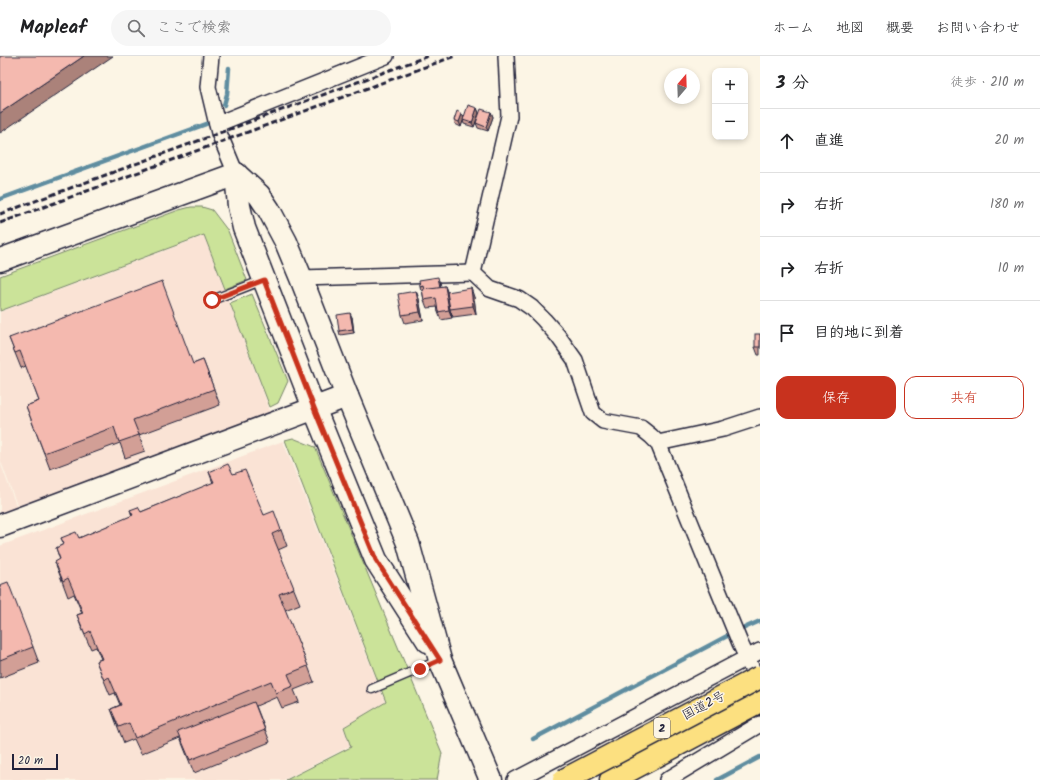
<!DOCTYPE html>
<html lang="ja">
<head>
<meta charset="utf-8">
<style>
	body { margin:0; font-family:Kalam,"Klee One",sans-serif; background:#f6f6f6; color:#202124 }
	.controls { position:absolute; right:12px; top:12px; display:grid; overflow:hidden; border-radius:8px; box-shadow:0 2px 6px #0003 }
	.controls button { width:36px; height:36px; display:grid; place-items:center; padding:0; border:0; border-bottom:1px solid #e0e0e0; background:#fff; color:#202124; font:20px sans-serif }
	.compass { position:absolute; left:664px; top:12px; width:36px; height:36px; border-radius:50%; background:#fff; box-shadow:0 2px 6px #0003; rotate:19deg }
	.scale { position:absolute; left:12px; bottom:10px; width:46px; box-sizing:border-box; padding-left:4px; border:2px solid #22223b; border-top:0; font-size:11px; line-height:14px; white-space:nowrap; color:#22223b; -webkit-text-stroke:3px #fcf5e5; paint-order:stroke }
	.stop { position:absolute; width:12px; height:12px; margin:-9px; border:3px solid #c8321e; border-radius:50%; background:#fff }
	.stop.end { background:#c8321e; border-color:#fff; box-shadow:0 1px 4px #0008 }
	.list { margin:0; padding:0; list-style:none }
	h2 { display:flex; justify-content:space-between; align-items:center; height:52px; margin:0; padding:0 16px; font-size:17px }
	h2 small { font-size:13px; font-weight:400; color:#757577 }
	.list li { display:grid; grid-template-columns:26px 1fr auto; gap:12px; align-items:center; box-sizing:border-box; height:64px; padding:0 16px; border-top:1px solid #e0e0e0 }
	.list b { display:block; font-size:15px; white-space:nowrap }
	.list em { font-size:13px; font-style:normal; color:#757577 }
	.actions { display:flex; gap:8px; padding:12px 16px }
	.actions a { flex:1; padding:9px 0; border:1px solid #c8321e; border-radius:12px; text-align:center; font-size:14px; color:#c8321e }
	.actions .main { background:#c8321e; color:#fff }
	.icon { flex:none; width:22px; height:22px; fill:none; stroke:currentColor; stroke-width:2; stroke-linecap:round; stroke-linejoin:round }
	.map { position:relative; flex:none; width:760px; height:724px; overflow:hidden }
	header { display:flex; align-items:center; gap:24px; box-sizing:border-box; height:56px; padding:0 20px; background:#fff; border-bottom:1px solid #e0e0e0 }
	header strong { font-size:19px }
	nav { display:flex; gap:22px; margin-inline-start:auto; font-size:14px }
	.search { width:280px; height:36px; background:#f6f6f6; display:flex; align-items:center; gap:10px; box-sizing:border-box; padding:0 14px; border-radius:22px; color:#757577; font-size:15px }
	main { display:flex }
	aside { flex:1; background:#fff }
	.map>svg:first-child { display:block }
	.built { fill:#fae3d5 }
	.green { fill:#cbe399; stroke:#76826a }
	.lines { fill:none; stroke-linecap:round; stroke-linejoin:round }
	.stream { stroke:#5f8da0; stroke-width:4.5 }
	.lane-casing { stroke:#22223b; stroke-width:11 }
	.street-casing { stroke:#22223b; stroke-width:18 }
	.secondary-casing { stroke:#22223b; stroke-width:25 }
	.highway-casing { stroke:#22223b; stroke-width:25 }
	.lane { stroke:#fcf5e5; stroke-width:8 }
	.street { stroke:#fcf5e5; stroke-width:15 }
	.secondary { stroke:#fcf5e5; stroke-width:22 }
	.highway { stroke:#fce080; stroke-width:22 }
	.rail { stroke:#22223b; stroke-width:3; stroke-dasharray:6 3; stroke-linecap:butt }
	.highway-bridge-casing { stroke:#22223b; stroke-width:25; stroke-linecap:butt }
	.highway-bridge { stroke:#fce080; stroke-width:22 }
	.wall { fill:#d29f96; stroke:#22223b }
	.shaded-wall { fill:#ab827a; stroke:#22223b }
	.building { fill:#f4b9af; stroke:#22223b }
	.route { stroke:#c8321e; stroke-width:5 }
	.labels { text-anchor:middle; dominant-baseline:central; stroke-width:3; stroke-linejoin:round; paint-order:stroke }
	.shield { fill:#fcf5e5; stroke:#63616e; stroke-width:1 }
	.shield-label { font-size:12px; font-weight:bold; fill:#22223b }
	.street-label { font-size:13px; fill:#22223b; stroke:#fcf5e5 }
</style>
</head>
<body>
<header>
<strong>Mapleaf</strong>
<div class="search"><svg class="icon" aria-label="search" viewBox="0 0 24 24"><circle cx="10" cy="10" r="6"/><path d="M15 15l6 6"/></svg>ここで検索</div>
<nav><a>ホーム</a><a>地図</a><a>概要</a><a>お問い合わせ</a></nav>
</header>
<main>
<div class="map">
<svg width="760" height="724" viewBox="0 0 760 724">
	<rect width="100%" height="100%" fill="#fcf5e5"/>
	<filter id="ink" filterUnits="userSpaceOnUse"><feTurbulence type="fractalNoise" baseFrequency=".025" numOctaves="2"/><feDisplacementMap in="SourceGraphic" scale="8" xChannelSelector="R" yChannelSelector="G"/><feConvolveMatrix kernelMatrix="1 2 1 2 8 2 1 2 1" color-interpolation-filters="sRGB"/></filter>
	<g filter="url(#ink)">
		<g class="built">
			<polygon points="204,180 271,357 18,452 0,403 0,256"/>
			<polygon points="283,385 385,646 343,671 350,690 284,724 0,724 0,490"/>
			<polygon points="0,406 17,452 0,459"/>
		</g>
		<g class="green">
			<polygon points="191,151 202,151 212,154 228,175 247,224 225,233 204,179 0,255 0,220 179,154"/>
			<polygon points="252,238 288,325 278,347 270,351 230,247"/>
			<polygon points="293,382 315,391 442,697 437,724 286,724 351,691 344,671 386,646 285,384"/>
		</g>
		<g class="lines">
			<g class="stream">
				<polyline points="224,49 227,38 229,12"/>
				<polyline points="0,143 209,67"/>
				<polyline points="742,573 760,565"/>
				<polyline points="533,683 729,579"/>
				<polyline points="717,724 760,701"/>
			</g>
			<defs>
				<g id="lane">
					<polyline points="212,244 263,224"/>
					<polyline points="372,633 440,604"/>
				</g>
				<g id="street">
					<polyline points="211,0 208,31 219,77 236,118"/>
					<polyline points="506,0 509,60 473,217 490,233 519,243 532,252 544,264 558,280 575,304 593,357 603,365 641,372 651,380 658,387 740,587 760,630"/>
					<polyline points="217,68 386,0"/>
					<polyline points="301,222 473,217"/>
					<polyline points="658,387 723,373 760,361"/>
					<polyline points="515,724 760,595"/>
					<polyline points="667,724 760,668"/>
				</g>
				<g id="secondary">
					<polyline points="236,118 259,139 269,154 286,186 301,222 347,340 408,487 440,604 491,724"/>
					<polyline points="236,118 239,150 244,172 314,352 376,504 428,585"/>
					<polyline points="0,204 236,118"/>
					<polyline points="0,470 347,340"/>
				</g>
				<polyline id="highway" points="611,724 760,645"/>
			</defs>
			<use href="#lane" class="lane-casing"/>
			<use href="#street" class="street-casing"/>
			<use href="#secondary" class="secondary-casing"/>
			<use href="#highway" class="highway-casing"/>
			<use href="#lane" class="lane"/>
			<use href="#street" class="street"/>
			<use href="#secondary" class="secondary"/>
			<use href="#highway" class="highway"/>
			<g class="rail">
				<polyline points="0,158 428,0"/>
				<polyline points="0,167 455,0"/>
			</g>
			<defs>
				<polyline id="highway-bridge" points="564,724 760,621"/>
			</defs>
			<use href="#highway-bridge" class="highway-bridge-casing"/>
			<use href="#highway-bridge" class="highway-bridge"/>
		</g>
		<g class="wall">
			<polygon points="477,52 479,57 474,71 464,68 463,64 461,71 455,68 454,64 462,58 464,61"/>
			<polygon points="491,56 493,61 488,75 478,72 476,67"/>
			<polygon points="440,225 441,231 445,230 447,236 474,241 476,258 453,261 451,256 452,262 441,264 438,256 438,251 427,252 424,244 422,234 421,234 420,230"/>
			<polygon points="416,235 419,243 423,264 405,267 402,259"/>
			<polygon points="352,261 354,277 340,279 339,275"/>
			<polygon points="760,278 760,299 758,299 755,291"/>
			<polygon points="9,282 193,308 203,304 220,349 139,379 145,395 125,402 120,387 50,413 26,350 39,345 26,310 21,312"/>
			<polygon points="209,416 233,418 264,459 281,474 287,490 278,494 300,548 285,554 308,610 314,626 294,634 299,646 282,652 277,641 256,650 270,686 194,717 180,682 141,698 134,683 124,687 117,669 111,653 120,649 115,637 110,639 96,605 101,603 96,591 91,593 83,575 77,559 82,557 74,538 68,541 55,506 60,504 56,492 64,488 61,482 79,482 132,460 130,454 141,456 213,427"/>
			<polygon points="0,529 33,591 39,607 0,622"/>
		</g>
		<g class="shaded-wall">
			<polygon points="84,0 113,0 0,77 0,57"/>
			<polygon points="477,52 479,57 474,71 472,67"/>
			<polygon points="491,56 493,61 488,75 486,71"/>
			<polygon points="462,58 464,62 461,71 459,66"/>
			<polygon points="445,230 448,238 450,253 452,262 449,254"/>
			<polygon points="471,232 474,241 476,258 473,250"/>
			<polygon points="416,235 419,243 423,264 420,256"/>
			<polygon points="350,257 352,261 354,277 353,273"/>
		</g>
		<g class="building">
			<polygon points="0,0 84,0 0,57"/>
			<polygon points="468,49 477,52 472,67 463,64"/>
			<polygon points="481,53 491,56 486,71 476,67"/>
			<polygon points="457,55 462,58 459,66 454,64"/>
			<polygon points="438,221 440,231 424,233 423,229 420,230 419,224"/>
			<polygon points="162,225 193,308 203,304 214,333 133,364 139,379 119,386 114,371 44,397 26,350 39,345 20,295 15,297 9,282"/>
			<polygon points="445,230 449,254 438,256 436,242 424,244 422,233"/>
			<polygon points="471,232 473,250 450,253 447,236"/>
			<polygon points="416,235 420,256 402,259 398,238"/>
			<polygon points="350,257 353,273 339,275 337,259"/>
			<rect x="755" y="278" width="5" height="13"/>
			<polygon points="228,408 233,418 245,414 264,459 274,455 281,474 272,478 294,532 279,538 308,610 288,618 293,630 276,637 271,625 135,682 129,667 119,671 111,653 121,649 109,621 104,624 96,605 102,603 90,575 85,578 77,559 83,557 68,522 63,525 55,506 60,503 56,492 64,488 61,482 76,476 79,482 133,459 130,454 138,451 141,456 214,426 209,416"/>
			<polygon points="8,526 33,591 0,604 0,529"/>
			<polygon points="254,646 265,674 190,704 178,676"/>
		</g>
	</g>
	<g class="lines" filter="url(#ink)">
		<polyline class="route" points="212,244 264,224 314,352 376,504 440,604 420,613"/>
	</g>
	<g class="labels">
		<rect class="shield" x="654" y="662" width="16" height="20" rx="3"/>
		<g class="shield-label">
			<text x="662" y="672">2</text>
		</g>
		<g class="street-label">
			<text transform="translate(704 650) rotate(-28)">国道2号</text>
		</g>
	</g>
</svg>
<div class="controls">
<button>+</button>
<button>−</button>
</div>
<svg class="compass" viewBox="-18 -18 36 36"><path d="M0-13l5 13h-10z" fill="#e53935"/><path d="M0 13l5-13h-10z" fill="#757577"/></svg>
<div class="scale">20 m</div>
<div class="stop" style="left:212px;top:244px"></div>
<div class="stop end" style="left:420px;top:613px"></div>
</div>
<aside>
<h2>3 分<small>徒歩 · 210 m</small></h2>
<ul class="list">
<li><svg class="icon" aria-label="ahead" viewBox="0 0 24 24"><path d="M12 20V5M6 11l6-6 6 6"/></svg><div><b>直進</b></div><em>20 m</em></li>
<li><svg class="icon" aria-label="right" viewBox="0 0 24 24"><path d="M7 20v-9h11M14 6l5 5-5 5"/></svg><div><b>右折</b></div><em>180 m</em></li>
<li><svg class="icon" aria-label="right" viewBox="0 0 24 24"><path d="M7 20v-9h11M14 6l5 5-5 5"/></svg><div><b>右折</b></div><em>10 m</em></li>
<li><svg class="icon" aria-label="arrive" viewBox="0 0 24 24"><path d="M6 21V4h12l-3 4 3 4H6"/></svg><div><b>目的地に到着</b></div></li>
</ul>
<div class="actions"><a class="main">保存</a><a>共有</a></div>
</aside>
</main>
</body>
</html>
